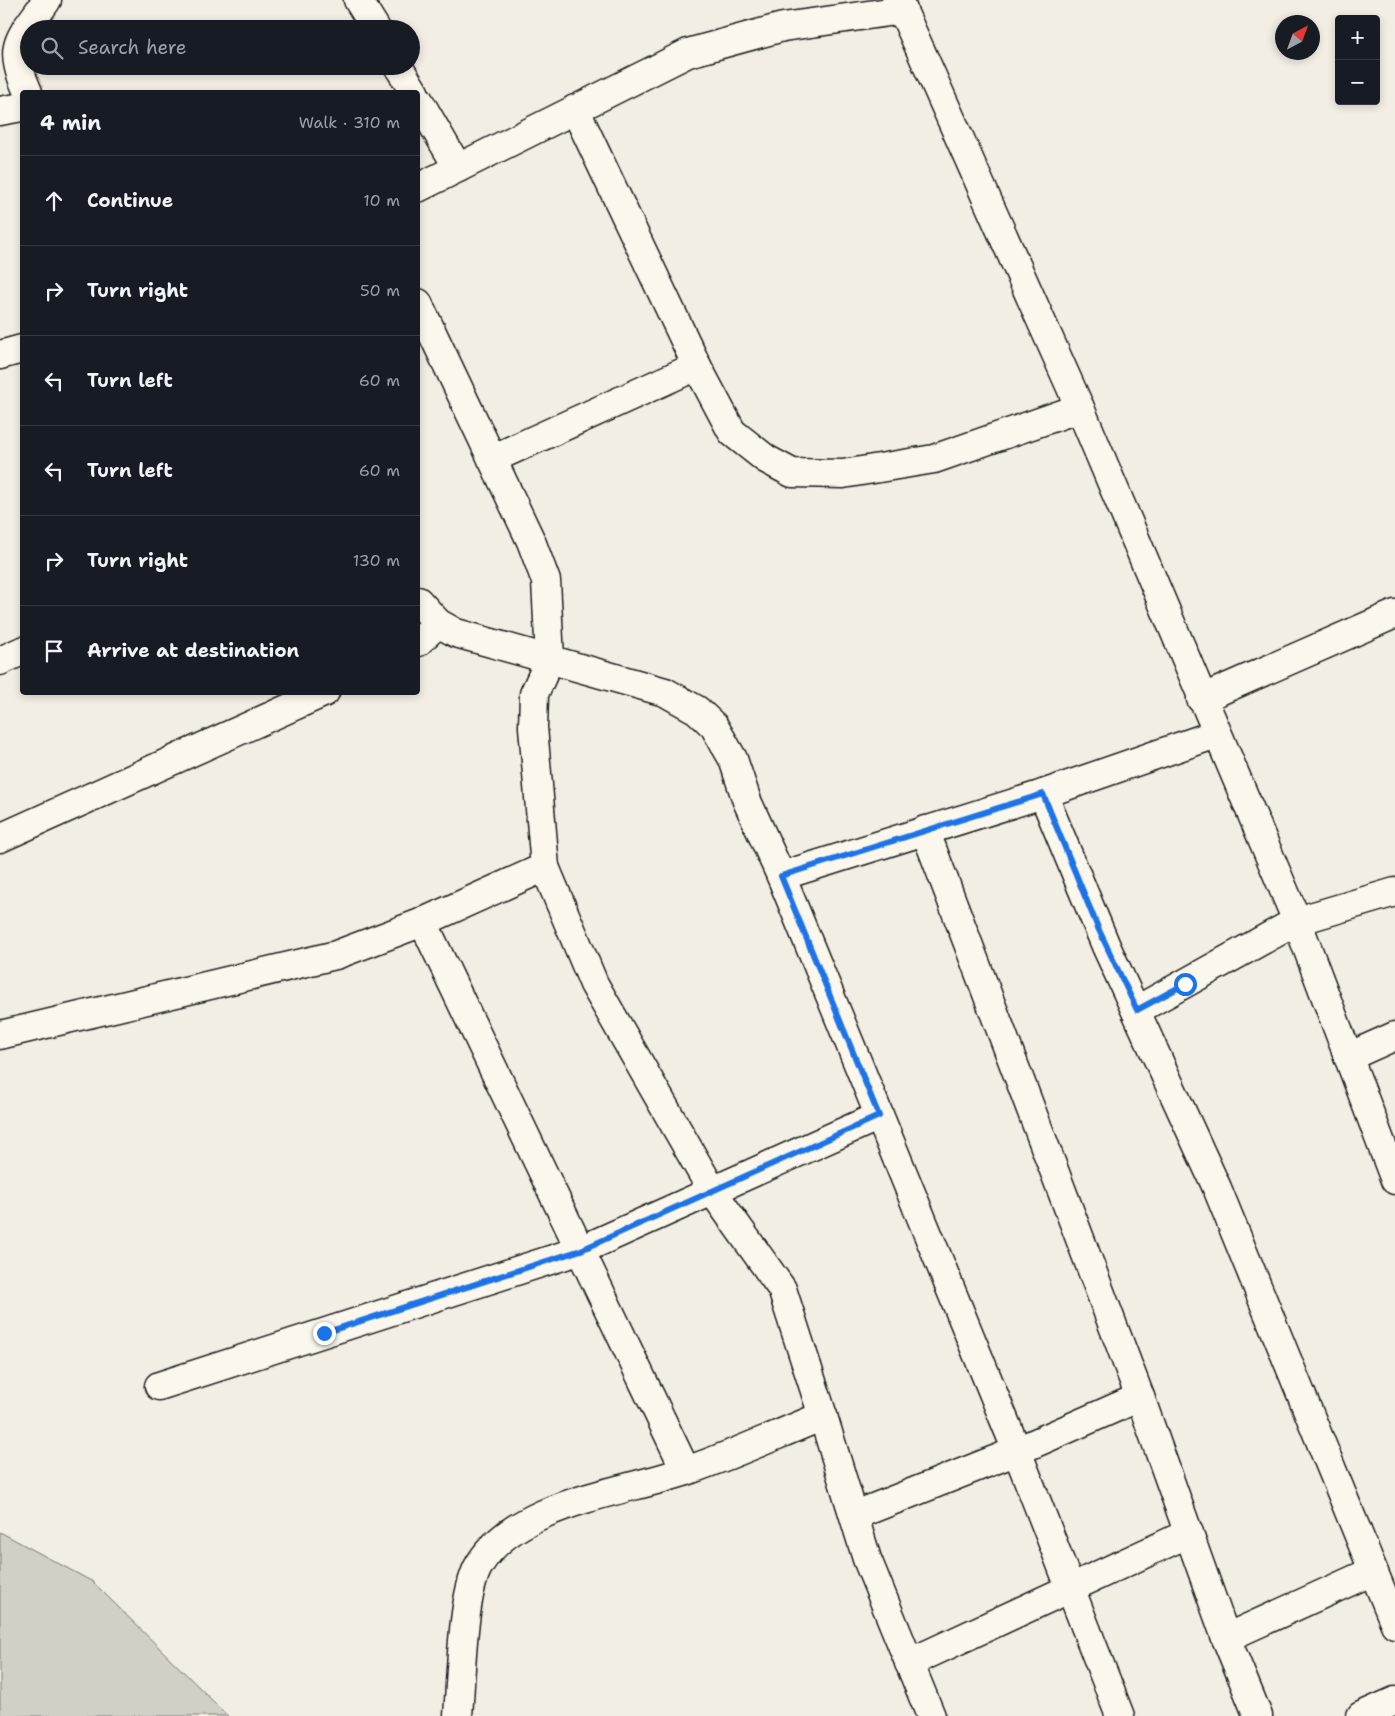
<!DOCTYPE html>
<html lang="en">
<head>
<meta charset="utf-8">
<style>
	body { margin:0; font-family:"Shantell Sans",sans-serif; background:#20242c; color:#f1f3f6 }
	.controls { position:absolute; right:15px; top:15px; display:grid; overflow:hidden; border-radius:5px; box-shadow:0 2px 8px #0003 }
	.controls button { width:45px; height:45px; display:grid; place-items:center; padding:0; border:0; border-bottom:1px solid #363941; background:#171b24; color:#f1f3f6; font:25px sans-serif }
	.compass { position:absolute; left:1275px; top:15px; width:45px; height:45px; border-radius:50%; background:#171b24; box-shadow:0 2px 8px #0003; rotate:41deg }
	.stop { position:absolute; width:15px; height:15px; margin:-11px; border:4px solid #1a73e8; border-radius:50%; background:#fff }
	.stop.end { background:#1a73e8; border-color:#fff; box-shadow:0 1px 5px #0008 }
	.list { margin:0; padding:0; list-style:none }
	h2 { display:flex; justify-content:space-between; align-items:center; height:65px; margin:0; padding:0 20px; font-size:21px }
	h2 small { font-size:16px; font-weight:400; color:#9ea1a6 }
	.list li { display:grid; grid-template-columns:32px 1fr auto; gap:15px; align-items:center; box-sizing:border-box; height:90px; padding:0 20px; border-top:1px solid #363941 }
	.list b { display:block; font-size:19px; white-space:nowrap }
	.list em { font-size:16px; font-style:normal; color:#9ea1a6 }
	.icon { flex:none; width:28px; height:28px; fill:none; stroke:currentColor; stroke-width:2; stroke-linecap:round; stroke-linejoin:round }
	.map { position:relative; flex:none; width:1395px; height:1716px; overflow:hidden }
	.search { position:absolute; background:#171b24; box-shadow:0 2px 8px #0003; left:20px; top:20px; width:400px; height:55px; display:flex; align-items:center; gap:12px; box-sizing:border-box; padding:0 18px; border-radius:28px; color:#9ea1a6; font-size:19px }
	.panel { position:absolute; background:#171b24; box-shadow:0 2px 8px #0003; left:20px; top:90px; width:400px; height:605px; border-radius:5px }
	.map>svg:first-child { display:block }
	.green { fill:#d2cfc6; stroke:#777671 }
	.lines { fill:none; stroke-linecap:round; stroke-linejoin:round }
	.minor-casing { stroke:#1c1c1c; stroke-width:31 }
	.minor { stroke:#fbf7ec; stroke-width:28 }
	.route { stroke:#1a73e8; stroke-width:6 }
</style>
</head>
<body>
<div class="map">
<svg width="1395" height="1716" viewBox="0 0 1395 1716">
	<rect width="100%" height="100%" fill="#f2eee4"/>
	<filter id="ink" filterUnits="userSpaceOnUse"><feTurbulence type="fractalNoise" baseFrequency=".02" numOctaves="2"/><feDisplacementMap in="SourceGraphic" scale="10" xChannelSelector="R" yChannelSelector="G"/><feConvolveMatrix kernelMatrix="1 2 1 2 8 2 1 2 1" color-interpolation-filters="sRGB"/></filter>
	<g filter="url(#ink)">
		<polygon class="green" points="0,1532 93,1582 228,1716 0,1716"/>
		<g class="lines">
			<defs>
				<g id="minor">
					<polyline points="358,0 376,29"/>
					<polyline points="898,0 1080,408 1297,921 1395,1180"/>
					<polyline points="398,66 414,92"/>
					<path d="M28,92C6,44 20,39 47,0"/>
					<polyline points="418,99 458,168"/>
					<polyline points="575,109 697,366 732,432 766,459 792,473 843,474 934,459 1080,408"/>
					<polyline points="0,111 22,107"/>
					<polyline points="418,188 688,53 783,27 903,10"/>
					<polyline points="418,303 531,541 546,581 550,659 534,694 533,727 545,867 594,984 713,1192 782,1289 823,1416"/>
					<polyline points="0,355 22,349"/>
					<polyline points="492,459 697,366"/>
					<polyline points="418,601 438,623 456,633 665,692 697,710 714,726 733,759 747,801 781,876 1017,1451 1120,1716"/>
					<polyline points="418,642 438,623"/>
					<polyline points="0,661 22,651"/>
					<polyline points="1201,699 1395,614"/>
					<polyline points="1043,794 1106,946 1217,1188 1395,1624"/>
					<polyline points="925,830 1140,1397"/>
					<polyline points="0,838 325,692"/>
					<polyline points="781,876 1043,794 1216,734"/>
					<polyline points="423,922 686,1471"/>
					<polyline points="1137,1010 1297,921 1395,892"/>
					<polyline points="0,1035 336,955 423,922 545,867"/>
					<polyline points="1348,1057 1395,1036"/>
					<polyline points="159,1386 581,1250 879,1116"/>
					<polyline points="856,1515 1017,1451 1140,1397 1226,1638 1258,1716"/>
					<polyline points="1226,1638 1373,1571"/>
					<polyline points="909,1663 1189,1533"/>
					<path d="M458,1716C461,1679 462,1597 478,1567C513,1503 623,1493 686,1471C733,1455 778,1434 823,1416L867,1559L931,1716"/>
					<polyline points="1361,1716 1395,1701"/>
				</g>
			</defs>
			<use href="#minor" class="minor-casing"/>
			<use href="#minor" class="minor"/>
		</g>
	</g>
	<g class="lines" filter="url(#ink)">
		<polyline class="route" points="324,1333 581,1250 879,1116 781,876 1043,794 1098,928 1137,1010 1185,984"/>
	</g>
</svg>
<div class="controls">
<button>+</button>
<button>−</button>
</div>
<svg class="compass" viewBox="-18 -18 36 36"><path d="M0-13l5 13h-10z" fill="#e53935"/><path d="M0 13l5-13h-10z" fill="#9ea1a6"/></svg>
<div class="stop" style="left:1185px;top:984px"></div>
<div class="stop end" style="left:324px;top:1333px"></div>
<div class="search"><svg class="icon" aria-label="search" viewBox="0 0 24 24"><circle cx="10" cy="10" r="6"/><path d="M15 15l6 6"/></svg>Search here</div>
<section class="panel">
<h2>4 min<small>Walk · 310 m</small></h2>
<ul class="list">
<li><svg class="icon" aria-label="ahead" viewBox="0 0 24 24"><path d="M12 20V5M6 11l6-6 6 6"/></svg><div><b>Continue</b></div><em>10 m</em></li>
<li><svg class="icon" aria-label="right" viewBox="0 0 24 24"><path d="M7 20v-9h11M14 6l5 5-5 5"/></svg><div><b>Turn right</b></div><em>50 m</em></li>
<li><svg class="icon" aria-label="left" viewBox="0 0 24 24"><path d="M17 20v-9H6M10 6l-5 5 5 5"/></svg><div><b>Turn left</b></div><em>60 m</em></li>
<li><svg class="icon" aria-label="left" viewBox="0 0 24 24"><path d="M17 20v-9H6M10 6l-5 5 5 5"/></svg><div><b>Turn left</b></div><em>60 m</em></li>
<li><svg class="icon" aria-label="right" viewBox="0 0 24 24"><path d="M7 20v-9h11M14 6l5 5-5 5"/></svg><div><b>Turn right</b></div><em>130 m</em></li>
<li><svg class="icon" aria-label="arrive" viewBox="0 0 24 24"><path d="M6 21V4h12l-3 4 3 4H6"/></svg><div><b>Arrive at destination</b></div></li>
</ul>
</section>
</div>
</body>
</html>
